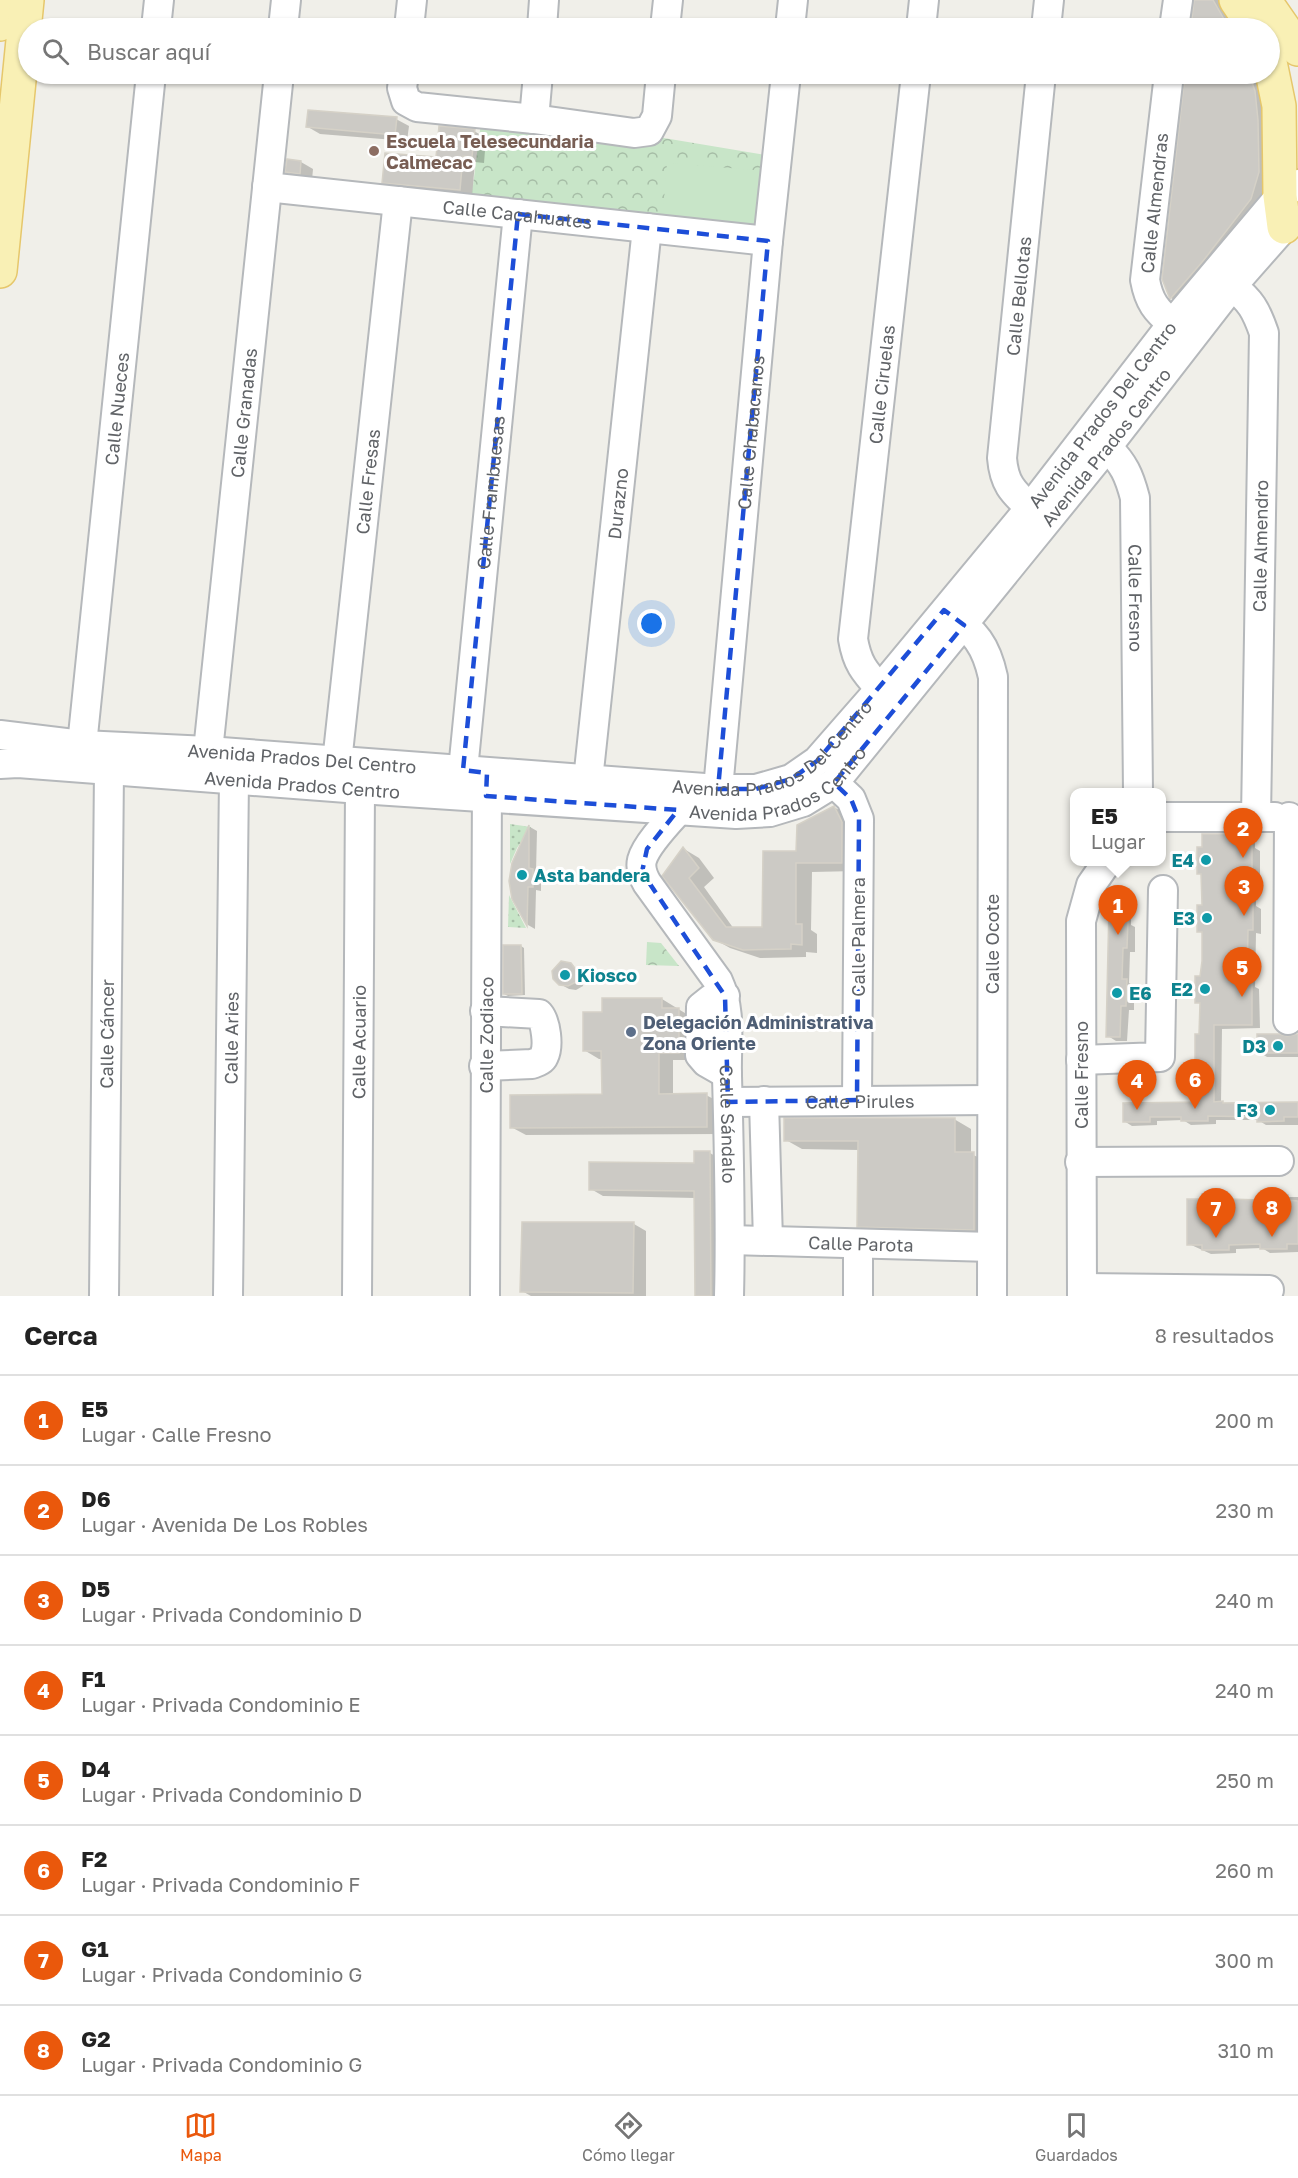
<!DOCTYPE html>
<html lang="es">
<head>
<meta charset="utf-8">
<style>
	body { margin:0; font-family:"Golos Text",sans-serif; background:#f2f2f2; color:#222 }
	.you { position:absolute; left:652px; top:624px; width:21px; height:21px; margin:-15px; border:4px solid #fff; border-radius:50%; background:#1a73e8; box-shadow:0 0 0 9px #1a73e833 }
	.badge { display:grid; place-items:center; width:39px; height:39px; border-radius:50%; background:#ea580c; color:#fff; font-size:20px; font-weight:700 }
	.pin { position:absolute; translate:-50% -50px; filter:drop-shadow(0 2px 3px #0008) }
	.pin::after { content:''; position:absolute; top:32px; width:21px; height:18px; background:inherit; clip-path:polygon(0 0,100% 0,50% 100%) }
	.popup { position:absolute; left:1070px; top:788px; width:96px; height:78px; box-sizing:border-box; display:grid; place-content:center; border-radius:12px; background:#fff; filter:drop-shadow(0 2px 4px #0005); font-size:20px; white-space:nowrap; color:#767676 }
	.popup b { font-size:22px; color:#222 }
	.popup::after { content:''; position:absolute; left:50%; top:100%; margin-left:-12px; border:12px solid transparent; border-top-color:#fff }
	.list { margin:0; padding:0; list-style:none }
	h2 { display:flex; justify-content:space-between; align-items:center; height:78px; margin:0; padding:0 24px; font-size:26px }
	h2 small { font-size:20px; font-weight:400; color:#767676 }
	.list li { display:grid; grid-template-columns:39px 1fr auto; gap:18px; align-items:center; box-sizing:border-box; height:90px; padding:0 24px; border-top:2px solid #e0e0e0 }
	.list b { display:block; font-size:22px; white-space:nowrap }
	.list p { margin:0; font-size:20px; white-space:nowrap; color:#767676 }
	.list em { font-size:20px; font-style:normal; color:#767676 }
	.icon { flex:none; width:33px; height:33px; fill:none; stroke:currentColor; stroke-width:2; stroke-linecap:round; stroke-linejoin:round }
	.map { position:relative; flex:none; width:1298px; height:1296px; overflow:hidden }
	.search { position:absolute; background:#fff; box-shadow:0 2px 4px #0004; left:18px; right:18px; top:18px; height:66px; display:flex; align-items:center; gap:15px; box-sizing:border-box; padding:0 21px; border-radius:33px; color:#767676; font-size:22px }
	.sheet { height:798px; background:#fff }
	nav { display:flex; justify-content:space-around; align-items:center; box-sizing:border-box; height:84px; border-top:2px solid #e0e0e0; background:#fff; font-size:16px; color:#767676 }
	nav a { display:grid; justify-items:center; gap:3px }
	nav .on { color:#ea580c }
	.map>svg:first-child { display:block }
	.grass { fill:url(#grass-dots) }
	.park { fill:url(#park-crowns) }
	.pitch { fill:#c8e5c8 }
	.shadow { fill:#0003 }
	.building { fill:#cccac5; stroke:#d5d1c7; stroke-width:1.5 }
	.lines { fill:none; stroke-linecap:round; stroke-linejoin:round }
	.minor-casing { stroke:#b5b8bb; stroke-width:32 }
	.major-casing { stroke:#e6c76b; stroke-width:36 }
	.minor { stroke:#fff; stroke-width:28 }
	.major { stroke:#f9f0b5; stroke-width:33 }
	.marked { fill:none; stroke:#1d4ed8; stroke-width:4.5; stroke-dasharray:12 8; stroke-linejoin:round }
	.education-dot { fill:#8d6e63; stroke:#fff; stroke-width:2 }
	.culture-dot { fill:#0f9aa8; stroke:#fff; stroke-width:2 }
	.service-dot { fill:#5c6f8a; stroke:#fff; stroke-width:2 }
	.labels { text-anchor:middle; dominant-baseline:central; stroke-width:6; stroke-linejoin:round; paint-order:stroke }
	.education-label { font-size:18px; font-weight:bold; fill:#785e54; stroke:#fff; text-anchor:start }
	.street-label { font-size:18px; fill:#606367; stroke:#fff }
	.culture-label { font-size:18px; font-weight:bold; fill:#0d838f; stroke:#fff; text-anchor:end }
	.service-label { font-size:18px; font-weight:bold; fill:#4e5e75; stroke:#fff; text-anchor:start }
</style>
</head>
<body>
<div class="map">
<svg width="1298" height="1296" viewBox="0 0 1298 1296">
	<defs>
		<pattern id="grass-dots" width="8" height="8" patternUnits="userSpaceOnUse" patternTransform="scale(1.5)"><rect width="8" height="8" fill="#c8e5c8"/><path d="M2 2h.1M6 6h.1" fill="none" stroke="#a6bda6" stroke-width="1.8" stroke-linecap="round"/></pattern>
		<pattern id="park-crowns" width="20" height="18" patternUnits="userSpaceOnUse" patternTransform="scale(1.5)"><rect width="20" height="18" fill="#c8e5c8"/><path d="M2 6a3 3 0 1 1 6 0M12 15a3 3 0 1 1 6 0" fill="none" stroke="#a6bda6"/></pattern>
	</defs>
	<rect width="100%" height="100%" fill="#f0efe9"/>
	<g class="grass">
		<polygon points="510,824 531,827 517,848 510,864"/>
		<polygon points="509,895 526,928 508,927"/>
	</g>
	<g class="park">
		<polygon points="482,114 634,133 777,157 768,241 470,209"/>
		<polygon points="647,942 661,943 679,966 646,965"/>
	</g>
	<polygon class="pitch" points="667,163 768,171 763,234 662,226"/>
	<g class="shadow">
		<polygon points="1196,0 1222,0 1240,28 1192,28"/>
		<polygon points="1187,74 1261,74 1275,182 1188,308 1171,298 1163,279"/>
		<polygon points="396,119 409,126 407,141 320,134 308,127"/>
		<polygon points="474,131 486,138 484,163 475,162 472,196 396,189 383,182 437,159"/>
		<polygon points="301,162 313,169 312,180 299,179 287,172"/>
		<polygon points="834,807 849,816 857,871 812,872 811,930 817,934 817,953 806,952 806,957 760,958 730,948 714,939 664,876 684,849 699,858 714,878 704,887 734,929 764,928 798,853"/>
		<polygon points="530,827 537,831 536,872 541,875 541,891 536,890 535,929 528,925 513,898 513,864"/>
		<polygon points="1247,835 1255,840 1255,848 1260,851 1260,875 1256,876 1256,906 1261,909 1261,934 1256,933 1255,987 1259,989 1260,1028 1222,1029 1221,1103 1226,1105 1298,1104 1298,1125 1266,1125 1258,1120 1216,1120 1216,1124 1191,1125 1183,1120 1157,1121 1157,1125 1132,1126 1124,1121 1201,1103 1201,1062 1197,1060 1201,1035 1201,1004 1197,1002 1202,977 1203,933 1199,931 1203,906 1203,875 1198,873"/>
		<polygon points="1123,907 1131,912 1131,925 1135,927 1135,952 1130,952 1129,983 1134,986 1134,1010 1129,1010 1127,1041 1116,1041 1108,1036"/>
		<polygon points="521,946 524,948 525,995 508,996 504,994"/>
		<polygon points="571,965 579,970 584,977 583,986 576,990 569,989 560,984"/>
		<polygon points="662,999 693,1018 693,1060 673,1060 673,1095 706,1095 721,1103 721,1134 526,1135 511,1127 603,1096 603,1059 599,1059 584,1050 603,1014"/>
		<polygon points="1298,1036 1298,1057 1267,1057 1259,1052 1287,1038"/>
		<polygon points="954,1119 971,1129 971,1154 991,1163 990,1239 875,1236 858,1226 859,1150 802,1149 786,1140"/>
		<polygon points="695,1153 710,1153 722,1160 723,1296 696,1296 695,1198 603,1196 591,1189 695,1164"/>
		<polygon points="1229,1196 1237,1201 1262,1201 1262,1197 1298,1197 1298,1252 1270,1253 1262,1248 1236,1249 1236,1253 1211,1254 1189,1244 1204,1200"/>
		<polygon points="524,1223 634,1224 646,1231 646,1296 531,1296 522,1291"/>
	</g>
	<g class="building">
		<polygon points="1194,0 1213,0 1229,28 1191,28"/>
		<polygon points="1185,74 1249,74 1255,91 1258,120 1259,172 1251,199 1203,261 1170,299 1162,279"/>
		<polygon points="308,110 397,117 395,135 306,127"/>
		<polygon points="439,126 475,129 472,157 463,156 460,190 382,183 385,153 436,157"/>
		<polygon points="287,159 301,161 300,174 285,172"/>
		<polygon points="834,806 842,822 842,863 796,863 796,924 802,924 802,945 791,944 791,949 743,950 713,940 662,876 683,847 699,868 689,878 726,927 762,927 763,851 796,851 797,825"/>
		<polygon points="529,825 529,868 533,869 533,887 528,887 527,926 512,899 509,881 512,863"/>
		<polygon points="1202,834 1247,834 1248,845 1252,845 1252,872 1248,872 1248,903 1253,903 1253,930 1248,930 1247,983 1252,983 1252,1025 1214,1025 1214,1102 1223,1101 1223,1103 1298,1102 1298,1117 1284,1117 1284,1121 1257,1122 1257,1117 1208,1116 1208,1121 1181,1121 1181,1117 1150,1117 1150,1122 1123,1122 1123,1103 1199,1102 1200,1061 1195,1061 1195,1034 1199,1034 1200,1003 1195,1003 1195,976 1200,976 1202,961 1202,932 1197,932 1197,905 1202,905 1201,874 1197,874 1197,847 1202,847"/>
		<polygon points="1109,906 1123,906 1123,921 1128,921 1127,948 1123,948 1122,979 1127,979 1126,1006 1121,1006 1120,1037 1106,1037"/>
		<polygon points="503,945 521,945 522,994 503,994"/>
		<polygon points="561,961 571,963 577,971 576,982 568,986 559,985 553,979 552,971"/>
		<polygon points="602,998 662,998 662,1008 679,1008 679,1053 659,1053 659,1094 707,1093 707,1127 510,1128 510,1095 602,1094 601,1051 583,1051 583,1012 602,1012"/>
		<polygon points="1257,1034 1279,1034 1287,1036 1298,1034 1298,1053 1257,1053"/>
		<polygon points="784,1118 955,1118 955,1152 974,1152 974,1230 857,1227 858,1141 784,1141"/>
		<polygon points="694,1151 710,1151 711,1296 695,1296 694,1191 589,1190 589,1162 694,1163"/>
		<polygon points="1202,1194 1229,1195 1229,1199 1261,1200 1261,1195 1288,1195 1288,1200 1298,1201 1298,1244 1287,1244 1287,1249 1260,1249 1260,1244 1229,1245 1229,1250 1202,1250 1202,1245 1187,1245 1187,1199 1202,1199"/>
		<polygon points="522,1222 634,1222 633,1293 520,1292"/>
	</g>
	<g class="lines">
		<defs>
			<g id="minor">
				<polyline points="156,28 159,0"/>
				<polyline points="283,28 286,0"/>
				<polyline points="409,28 412,0"/>
				<polyline points="542,28 544,0"/>
				<polyline points="665,28 668,0"/>
				<polyline points="790,28 793,0"/>
				<polyline points="921,28 924,0"/>
				<polyline points="1046,28 1049,0"/>
				<polyline points="1174,28 1178,0"/>
				<polyline points="404,74 402,88 406,101 417,107 534,119 634,133 649,131 657,116 661,74"/>
				<path d="M1169,74L1145,280C1149,302 1156,310 1172,324"/>
				<polyline points="534,119 538,74"/>
				<path id="s1" d="M267,187L768,241"/>
				<path d="M1232,286C1251,301 1256,310 1264,333L1256,817"/>
				<path id="s2" d="M1107,447C1124,464 1129,475 1135,498L1138,792"/>
				<path id="s3" d="M1030,508C1012,491 1004,483 1002,458L1041,74"/>
				<path d="M949,613C975,632 986,645 993,677L992,1296"/>
				<path id="s4" d="M880,689C864,671 857,663 853,639L916,74"/>
				<path id="s5" d="M0,735L82,745L208,751L718,789H756L791,779L817,761L880,689L1030,508L1172,324L1280,196L1298,184"/>
				<path id="s6" d="M82,745L151,74"/>
				<path id="s7" d="M208,751L279,74"/>
				<path id="s8" d="M337,762L398,201"/>
				<path id="s9" d="M0,764L18,763L360,789L736,814L770,812L803,802L834,783L1107,447L1232,286L1284,227"/>
				<path id="s10" d="M463,770L518,214"/>
				<path id="s11" d="M588,780L647,228"/>
				<polyline points="834,783 851,799 859,819 857,1100"/>
				<path id="s12" d="M718,789L768,241L786,74"/>
				<path id="s13" d="M679,810C668,822 646,845 642,860C640,868 643,876 647,883L718,981C732,1011 726,1043 727,1076C729,1149 731,1222 729,1296"/>
				<polyline points="1162,817 1275,817"/>
				<polyline points="725,996 711,999 701,1007 700,1055 706,1062 727,1074"/>
				<polyline points="1288,1020 1289,817"/>
				<polyline points="1081,1060 1160,1057 1163,890"/>
				<path d="M484,1066L532,1064C537,1062 542,1061 544,1056C549,1046 546,1022 539,1014L485,1011"/>
				<polyline points="764,1101 768,1241"/>
				<path id="s14" d="M728,1102L991,1100"/>
				<polyline points="1080,1162 1279,1161"/>
				<path id="s15" d="M731,1240L992,1247"/>
				<polyline points="858,1244 858,1296"/>
				<polyline points="1082,1288 1269,1290"/>
				<path id="s16" d="M104,1296L109,770"/>
				<path id="s17" d="M228,1296L234,779"/>
				<path id="s18" d="M357,1296L360,789"/>
				<path id="s19" d="M485,1296L487,778"/>
				<polyline points="1082,1296 1081,921 1091,885 1107,862"/>
			</g>
			<g id="major">
				<polyline points="1236,0 1255,28"/>
				<polyline points="1264,0 1298,49"/>
				<polyline points="0,24 3,0"/>
				<polyline points="1270,62 1279,106 1280,196 1284,227"/>
				<polyline points="0,271 27,0"/>
			</g>
		</defs>
		<use href="#minor" class="minor-casing"/>
		<use href="#major" class="major-casing"/>
		<use href="#minor" class="minor"/>
		<use href="#major" class="major"/>
	</g>
	<path class="marked" d="M518,214L768,241L718,789H756L791,779L817,761L944,610L964,625L834,783L851,799L859,819L857,1100L728,1102L725,996L642,872L647,849L678,810L486,796L487,773L463,770Z"/>
	<circle class="education-dot" cx="374" cy="151" r="6"/>
	<g class="culture-dot">
		<circle cx="1206" cy="860" r="6"/>
		<circle cx="522" cy="875" r="6"/>
		<circle cx="1207" cy="918" r="6"/>
		<circle cx="565" cy="975" r="6"/>
		<circle cx="1205" cy="989" r="6"/>
		<circle cx="1117" cy="993" r="6"/>
		<circle cx="1278" cy="1046" r="6"/>
		<circle cx="1270" cy="1110" r="6"/>
	</g>
	<circle class="service-dot" cx="631" cy="1032" r="6"/>
	<g class="labels">
		<g class="education-label">
			<text x="386" y="141">Escuela Telesecundaria<tspan x="386" dy="21">Calmecac</tspan></text>
		</g>
		<g class="street-label">
			<text transform="translate(1154 203) rotate(-84)">Calle Almendras</text>
			<text stroke="none"><textPath href="#s1" startOffset="252">Calle Cacahuates</textPath></text>
			<text stroke="none"><textPath href="#s3" startOffset="222">Calle Bellotas</textPath></text>
			<text stroke="none"><textPath href="#s4" startOffset="314">Calle Ciruelas</textPath></text>
			<text stroke="none"><textPath href="#s6" startOffset="338">Calle Nueces</textPath></text>
			<text stroke="none"><textPath href="#s7" startOffset="340">Calle Granadas</textPath></text>
			<text stroke="none"><textPath href="#s5" startOffset="1275">Avenida Prados Del Centro</textPath></text>
			<text stroke="none"><textPath href="#s12" startOffset="358">Calle Chabacanos</textPath></text>
			<text stroke="none"><textPath href="#s9" startOffset="1275">Avenida Prados Centro</textPath></text>
			<text stroke="none"><textPath href="#s8" startOffset="282">Calle Fresas</textPath></text>
			<text stroke="none"><textPath href="#s10" startOffset="279">Calle Frambuesas</textPath></text>
			<text stroke="none"><textPath href="#s11" startOffset="278">Durazno</textPath></text>
			<text transform="translate(1260 546) rotate(-89)">Calle Almendro</text>
			<text stroke="none"><textPath href="#s2" startOffset="159">Calle Fresno</textPath></text>
			<text stroke="none"><textPath href="#s5" startOffset="789">Avenida Prados Del Centro</textPath></text>
			<text stroke="none"><textPath href="#s5" startOffset="303">Avenida Prados Del Centro</textPath></text>
			<text stroke="none"><textPath href="#s9" startOffset="789">Avenida Prados Centro</textPath></text>
			<text stroke="none"><textPath href="#s9" startOffset="303">Avenida Prados Centro</textPath></text>
			<text transform="translate(858 937) rotate(-90)">Calle Palmera</text>
			<text transform="translate(992 944) rotate(-90)">Calle Ocote</text>
			<text stroke="none"><textPath href="#s16" startOffset="262">Calle Cáncer</textPath></text>
			<text stroke="none"><textPath href="#s19" startOffset="261">Calle Zodiaco</textPath></text>
			<text stroke="none"><textPath href="#s17" startOffset="258">Calle Aries</textPath></text>
			<text stroke="none"><textPath href="#s18" startOffset="254">Calle Acuario</textPath></text>
			<text transform="translate(1081 1075) rotate(-90)">Calle Fresno</text>
			<text stroke="none"><textPath href="#s14" startOffset="132">Calle Pirules</textPath></text>
			<text stroke="none"><textPath href="#s13" startOffset="352">Calle Sándalo</textPath></text>
			<text stroke="none"><textPath href="#s15" startOffset="130">Calle Parota</textPath></text>
		</g>
		<g class="culture-label">
			<text x="1194" y="860">E4</text>
			<text x="534" y="875" text-anchor="start">Asta bandera</text>
			<text x="1195" y="918">E3</text>
			<text x="577" y="975" text-anchor="start">Kiosco</text>
			<text x="1193" y="989">E2</text>
			<text x="1129" y="993" text-anchor="start">E6</text>
			<text x="1266" y="1046">D3</text>
			<text x="1258" y="1110">F3</text>
		</g>
		<g class="service-label">
			<text x="643" y="1022">Delegación Administrativa<tspan x="643" dy="21">Zona Oriente</tspan></text>
		</g>
	</g>
</svg>
<div class="you"></div>
<div class="pin badge" style="left:1118px;top:935px">1</div>
<div class="popup"><b>E5</b>Lugar</div>
<div class="pin badge" style="left:1243px;top:858px">2</div>
<div class="pin badge" style="left:1244px;top:916px">3</div>
<div class="pin badge" style="left:1137px;top:1110px">4</div>
<div class="pin badge" style="left:1242px;top:997px">5</div>
<div class="pin badge" style="left:1195px;top:1109px">6</div>
<div class="pin badge" style="left:1216px;top:1238px">7</div>
<div class="pin badge" style="left:1272px;top:1237px">8</div>
<div class="search"><svg class="icon" aria-label="search" viewBox="0 0 24 24"><circle cx="10" cy="10" r="6"/><path d="M15 15l6 6"/></svg>Buscar aquí</div>
</div>
<section class="sheet">
<h2>Cerca<small>8 resultados</small></h2>
<ul class="list">
<li><span class="badge">1</span><div><b>E5</b><p>Lugar · Calle Fresno</p></div><em>200 m</em></li>
<li><span class="badge">2</span><div><b>D6</b><p>Lugar · Avenida De Los Robles</p></div><em>230 m</em></li>
<li><span class="badge">3</span><div><b>D5</b><p>Lugar · Privada Condominio D</p></div><em>240 m</em></li>
<li><span class="badge">4</span><div><b>F1</b><p>Lugar · Privada Condominio E</p></div><em>240 m</em></li>
<li><span class="badge">5</span><div><b>D4</b><p>Lugar · Privada Condominio D</p></div><em>250 m</em></li>
<li><span class="badge">6</span><div><b>F2</b><p>Lugar · Privada Condominio F</p></div><em>260 m</em></li>
<li><span class="badge">7</span><div><b>G1</b><p>Lugar · Privada Condominio G</p></div><em>300 m</em></li>
<li><span class="badge">8</span><div><b>G2</b><p>Lugar · Privada Condominio G</p></div><em>310 m</em></li>
</ul>
</section>
<nav>
<a class="on"><svg class="icon" aria-label="map" viewBox="0 0 24 24"><path d="M3 6l6-2 6 2 6-2v14l-6 2-6-2-6 2zM9 4v14M15 6v14"/></svg>Mapa</a>
<a><svg class="icon" aria-label="directions" viewBox="0 0 24 24"><path d="M12 3l9 9-9 9-9-9zM9 14v-3h6M13 9l2 2-2 2"/></svg>Cómo llegar</a>
<a><svg class="icon" aria-label="saved" viewBox="0 0 24 24"><path d="M7 4h10v16l-5-4-5 4z"/></svg>Guardados</a>
</nav>
</body>
</html>
